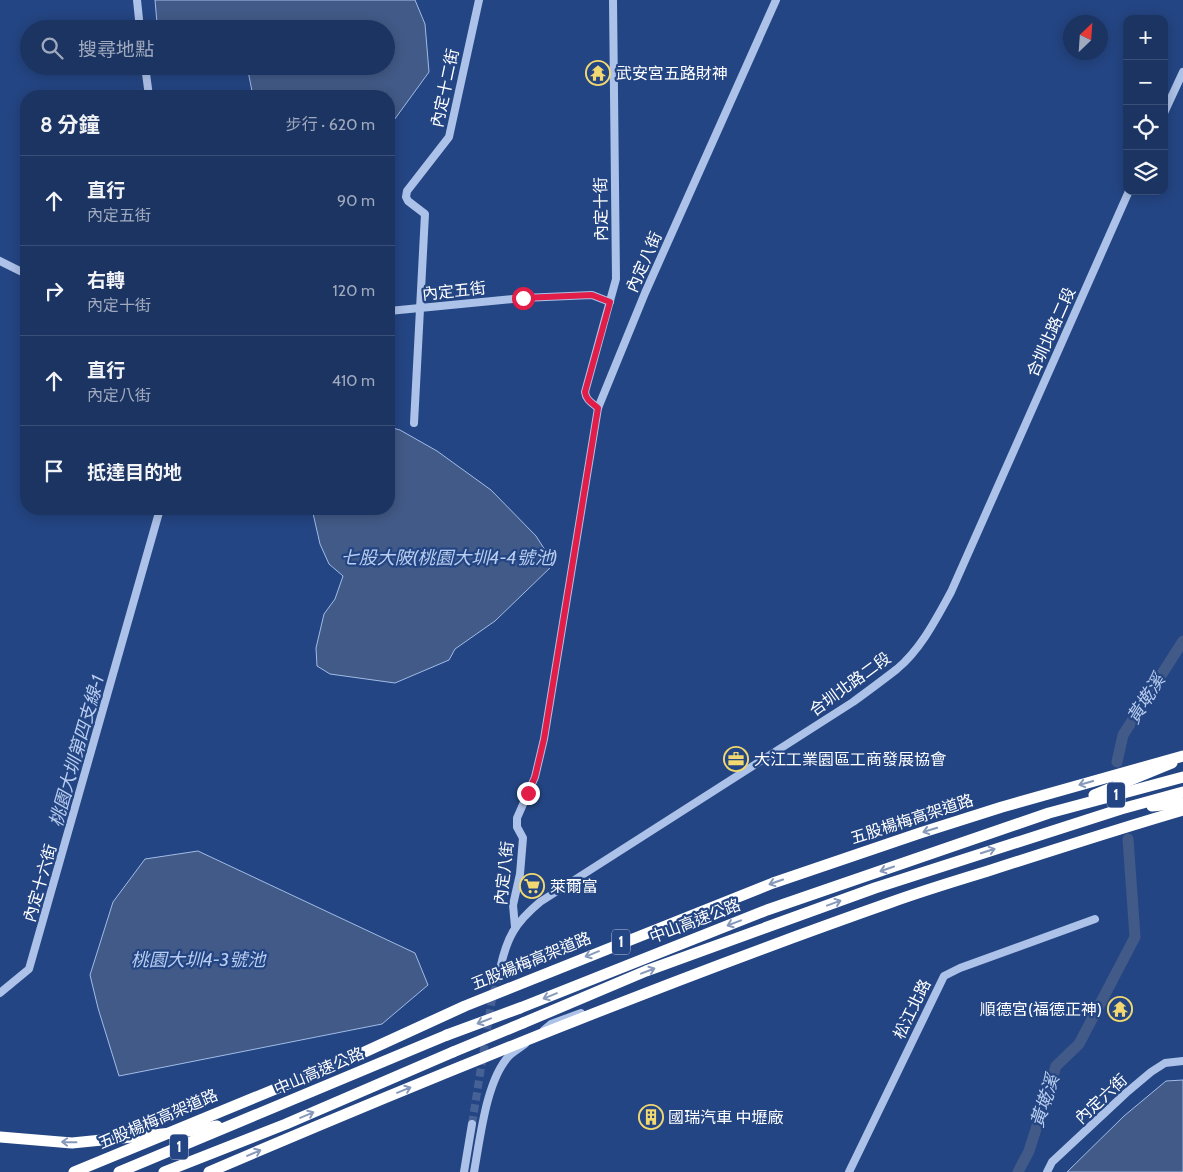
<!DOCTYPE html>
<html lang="zh-TW">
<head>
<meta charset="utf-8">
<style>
	body { margin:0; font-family:Cabin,"Noto Sans TC",sans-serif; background:#243c68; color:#f1f3f6 }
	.controls { position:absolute; right:15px; top:15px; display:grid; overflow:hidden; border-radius:10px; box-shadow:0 2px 12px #0003 }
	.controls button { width:45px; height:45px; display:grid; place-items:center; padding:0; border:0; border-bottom:1px solid #394f77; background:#1b3462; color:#f1f3f6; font:25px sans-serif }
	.compass { position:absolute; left:1063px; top:15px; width:45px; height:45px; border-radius:50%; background:#1b3462; box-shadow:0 2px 12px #0003; rotate:25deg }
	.stop { position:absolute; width:15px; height:15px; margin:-11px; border:4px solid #e11d48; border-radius:50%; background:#fff }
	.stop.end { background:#e11d48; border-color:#fff; box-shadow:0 1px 5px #0008 }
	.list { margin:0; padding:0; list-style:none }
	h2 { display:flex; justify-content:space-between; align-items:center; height:65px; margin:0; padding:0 20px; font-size:21px }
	h2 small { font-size:16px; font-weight:400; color:#a0aabe }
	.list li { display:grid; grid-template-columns:32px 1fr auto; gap:15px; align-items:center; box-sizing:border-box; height:90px; padding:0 20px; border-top:1px solid #394f77 }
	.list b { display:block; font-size:19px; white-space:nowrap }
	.list p { margin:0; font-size:16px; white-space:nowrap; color:#a0aabe }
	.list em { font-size:16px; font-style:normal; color:#a0aabe }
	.icon { flex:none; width:28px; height:28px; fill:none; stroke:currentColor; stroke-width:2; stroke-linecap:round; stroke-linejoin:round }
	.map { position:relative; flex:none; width:1183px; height:1172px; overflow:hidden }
	.search { position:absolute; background:#1b3462; box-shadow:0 2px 12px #0003; left:20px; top:20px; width:375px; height:55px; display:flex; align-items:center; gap:12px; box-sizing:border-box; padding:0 18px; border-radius:28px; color:#a0aabe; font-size:19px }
	.panel { position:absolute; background:#1b3462; box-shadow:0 2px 12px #0003; left:20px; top:90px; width:375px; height:425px; border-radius:20px }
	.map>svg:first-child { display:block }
	.water { fill:#425a87; stroke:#a1bce8 }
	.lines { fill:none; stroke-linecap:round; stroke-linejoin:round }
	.river { stroke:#425a87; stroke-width:11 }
	.minor-tunnel { stroke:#456196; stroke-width:8; stroke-dasharray:8 4; stroke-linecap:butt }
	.minor { stroke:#adc2e8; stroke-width:8 }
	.highway { stroke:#fff; stroke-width:11 }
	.highway-bridge { stroke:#fff; stroke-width:11 }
	.oneway { stroke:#8799bb }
	.route { stroke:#e11d48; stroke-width:6 }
	.labels { text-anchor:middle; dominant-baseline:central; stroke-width:4.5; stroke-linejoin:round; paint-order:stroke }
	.shield { fill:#244583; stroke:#bdc7da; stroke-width:1 }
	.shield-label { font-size:15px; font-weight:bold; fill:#fff }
	.poi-label { font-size:16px; fill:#fff; stroke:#244583; text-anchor:start }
	.street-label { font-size:16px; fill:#fff; stroke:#244583 }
	.water-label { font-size:18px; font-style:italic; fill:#b8cdef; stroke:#244583 }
</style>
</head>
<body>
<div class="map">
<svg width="1183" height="1172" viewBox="0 0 1183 1172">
	<rect width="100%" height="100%" fill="#244583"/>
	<g class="water">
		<polygon points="155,0 415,0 425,24 429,72 389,127 389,96 253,96 247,66 386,66 386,29 231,29 205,22 165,29 157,23"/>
		<polygon points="389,427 400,430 437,451 491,490 536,536 554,564 495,621 455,649 449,660 395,683 330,674 317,666 316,648 324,614 335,599 343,576 329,564 320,544 312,509 389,509"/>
		<polygon points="198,851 415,953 428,985 382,1024 119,1076 98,1008 90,975 113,902 145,859"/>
		<polygon points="1183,1080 1183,1172 1067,1172 1124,1116 1166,1081"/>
	</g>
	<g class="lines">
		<g class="river">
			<polyline points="1117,762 1123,735 1183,641"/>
			<polyline points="1018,1172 1029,1151 1056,1066 1079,1044 1135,937 1128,839"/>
		</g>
		<polyline class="minor-tunnel" points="472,1124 492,999 500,969"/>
		<g class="minor">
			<polyline points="137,0 140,29"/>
			<polyline points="145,66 149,96"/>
			<polyline points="1164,113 1183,72"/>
			<polyline points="0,261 26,274"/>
			<polyline points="389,311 523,298 592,295 610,302"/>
			<path d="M598,408C592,403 586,400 585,392L616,279L613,0"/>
			<polyline points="414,423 425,214 408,201 406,197 407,191 449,137 479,0"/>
			<polyline points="515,927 513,905 520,874 523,838 517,827 517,818 535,777 544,739 598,408 645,293 776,0"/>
			<path d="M500,969C507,937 515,923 540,902L853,702C868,691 883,680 897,669C921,649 936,619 951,592L1129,191"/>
			<polyline points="0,993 29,969 160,509"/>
			<polyline points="544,1030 551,1024 581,1013"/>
			<polyline points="464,1172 472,1124"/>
			<path d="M474,1172C480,1140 486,1080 509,1056C513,1052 520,1048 525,1044"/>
			<polyline points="849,1172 944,976 960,968 1095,919"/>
			<polyline points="1047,1172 1052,1162 1126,1093 1151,1072 1165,1063 1183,1061"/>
		</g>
		<g class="highway">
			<polyline points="1094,795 1172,763"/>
			<polyline points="1152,806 1183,803"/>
			<polyline points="520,1008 767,910 1049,813 1183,777"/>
			<polyline points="523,1023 646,971 875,888 1121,809 1183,792"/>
			<polyline points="0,1137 72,1143 182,1132 217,1126"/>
			<polyline points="119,1172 447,1035"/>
			<polyline points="164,1172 286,1124 453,1052"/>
		</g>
		<g class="highway-bridge">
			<polyline points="447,1035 520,1008"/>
			<polyline points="453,1052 523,1023"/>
			<polyline points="74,1172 358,1055 465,1006 773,883 920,833 1002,807 1183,756"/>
			<path d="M209,1172C433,1076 659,984 889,903C922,891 955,881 988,871C1053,850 1118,829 1183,810"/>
		</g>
	</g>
	<defs><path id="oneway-shaft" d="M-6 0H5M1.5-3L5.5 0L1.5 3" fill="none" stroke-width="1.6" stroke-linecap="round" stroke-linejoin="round" transform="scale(1.25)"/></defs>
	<g class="oneway">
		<use href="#oneway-shaft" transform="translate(1086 783) rotate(164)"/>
		<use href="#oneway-shaft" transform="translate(930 830) rotate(163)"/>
		<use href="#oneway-shaft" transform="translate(988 851) rotate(-18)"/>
		<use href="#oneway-shaft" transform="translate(887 869) rotate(161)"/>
		<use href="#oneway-shaft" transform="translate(776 882) rotate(161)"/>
		<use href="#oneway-shaft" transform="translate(834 903) rotate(-20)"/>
		<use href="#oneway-shaft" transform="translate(734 923) rotate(159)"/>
		<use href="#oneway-shaft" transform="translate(592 954) rotate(158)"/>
		<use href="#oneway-shaft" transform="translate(648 971) rotate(-21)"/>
		<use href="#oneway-shaft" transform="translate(550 996) rotate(158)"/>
		<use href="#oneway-shaft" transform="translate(484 1021) rotate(159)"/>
		<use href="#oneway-shaft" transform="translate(404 1090) rotate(-22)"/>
		<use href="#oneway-shaft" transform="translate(307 1115) rotate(-23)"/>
		<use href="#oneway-shaft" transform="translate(69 1142) rotate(-179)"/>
		<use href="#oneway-shaft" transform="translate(254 1153) rotate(-23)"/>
	</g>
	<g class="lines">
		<path class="route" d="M523,298L592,295L610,302L585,392C586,400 592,403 598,408L544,739L535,777L528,793"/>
	</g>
	<defs>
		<symbol id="temple-ring" viewBox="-11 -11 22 22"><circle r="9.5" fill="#244583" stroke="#f2d870" stroke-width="1.5"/><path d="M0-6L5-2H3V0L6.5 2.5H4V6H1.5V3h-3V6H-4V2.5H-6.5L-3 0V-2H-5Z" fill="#f2d870"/></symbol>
		<symbol id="office-ring" viewBox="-11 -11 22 22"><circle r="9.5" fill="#244583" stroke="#f2d870" stroke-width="1.5"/><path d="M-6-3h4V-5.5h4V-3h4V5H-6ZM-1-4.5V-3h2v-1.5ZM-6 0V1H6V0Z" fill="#f2d870"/></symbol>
		<symbol id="supermarket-ring" viewBox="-11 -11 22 22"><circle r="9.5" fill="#244583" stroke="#f2d870" stroke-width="1.5"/><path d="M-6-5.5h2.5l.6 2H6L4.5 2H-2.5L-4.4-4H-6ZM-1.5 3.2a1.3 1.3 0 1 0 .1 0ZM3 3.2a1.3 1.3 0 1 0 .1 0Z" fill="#f2d870"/></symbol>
		<symbol id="building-ring" viewBox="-11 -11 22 22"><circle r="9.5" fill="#244583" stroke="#f2d870" stroke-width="1.5"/><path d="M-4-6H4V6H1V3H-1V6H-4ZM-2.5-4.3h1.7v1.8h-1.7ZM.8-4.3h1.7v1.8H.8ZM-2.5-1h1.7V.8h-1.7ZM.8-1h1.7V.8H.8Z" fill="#f2d870"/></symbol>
	</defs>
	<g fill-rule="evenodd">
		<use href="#temple-ring" x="584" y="59" width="28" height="28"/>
		<use href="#office-ring" x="722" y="745" width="28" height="28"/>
		<use href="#supermarket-ring" x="518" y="872" width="28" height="28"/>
		<use href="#temple-ring" x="1106" y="995" width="28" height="28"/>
		<use href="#building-ring" x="637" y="1103" width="28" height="28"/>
	</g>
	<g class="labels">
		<g class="shield">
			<rect x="1107" y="782.5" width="18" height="25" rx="4"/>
			<rect x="612" y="929.5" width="18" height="25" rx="4"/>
			<rect x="170" y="1134.5" width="18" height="25" rx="4"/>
		</g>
		<g class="shield-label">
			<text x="1116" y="795">1</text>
			<text x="621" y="942">1</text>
			<text x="179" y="1147">1</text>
		</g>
		<g class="poi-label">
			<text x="616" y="73">武安宮五路財神</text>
			<text x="754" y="759">大江工業園區工商發展協會</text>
			<text x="550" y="886">萊爾富</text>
			<text x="1102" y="1009" text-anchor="end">順德宮(福德正神)</text>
			<text x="668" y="1117">國瑞汽車 中壢廠</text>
		</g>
		<g class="street-label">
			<text transform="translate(445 88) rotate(-78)">內定十二街</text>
			<text transform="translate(601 209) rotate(-91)">內定十街</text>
			<text transform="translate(644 262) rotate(-66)">內定八街</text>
			<text transform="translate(454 291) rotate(-6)">內定五街</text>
			<text transform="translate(1051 332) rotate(-66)">合圳北路二段</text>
			<text transform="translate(850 684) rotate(-36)">合圳北路二段</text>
			<text transform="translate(912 819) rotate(-18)">五股楊梅高架道路</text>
			<text transform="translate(504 873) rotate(-84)">內定八街</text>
			<text transform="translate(40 883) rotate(-74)">內定十六街</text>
			<text transform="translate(695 921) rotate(-21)">中山高速公路</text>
			<text transform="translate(531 961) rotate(-22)">五股楊梅高架道路</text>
			<text transform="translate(912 1009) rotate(-64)">松江北路</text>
			<text transform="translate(319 1071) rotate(-23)">中山高速公路</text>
			<text transform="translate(1101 1099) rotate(-43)">內定六街</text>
			<text transform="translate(158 1119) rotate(-23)">五股楊梅高架道路</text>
		</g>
		<g class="water-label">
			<text x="449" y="558">七股大陂(桃園大圳4-4號池)</text>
			<text transform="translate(1146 699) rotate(-58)">黃墘溪</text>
			<text transform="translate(77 751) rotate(-74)">桃園大圳第四支線-1</text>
			<text x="198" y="960">桃園大圳4-3號池</text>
			<text transform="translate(1045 1101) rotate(-72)">黃墘溪</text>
		</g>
	</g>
</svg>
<div class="controls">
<button>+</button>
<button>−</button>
<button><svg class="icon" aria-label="locate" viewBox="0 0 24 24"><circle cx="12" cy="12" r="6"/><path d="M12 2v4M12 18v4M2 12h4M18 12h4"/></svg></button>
<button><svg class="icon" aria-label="layers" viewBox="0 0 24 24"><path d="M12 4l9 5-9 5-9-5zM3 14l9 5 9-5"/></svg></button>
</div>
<svg class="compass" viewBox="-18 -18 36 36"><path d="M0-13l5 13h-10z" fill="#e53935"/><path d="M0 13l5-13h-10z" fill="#a0aabe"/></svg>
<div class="stop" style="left:523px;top:298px"></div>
<div class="stop end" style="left:528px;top:793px"></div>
<div class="search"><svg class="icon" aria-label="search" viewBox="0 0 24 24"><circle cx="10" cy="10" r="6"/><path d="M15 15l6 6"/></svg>搜尋地點</div>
<section class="panel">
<h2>8 分鐘<small>步行 · 620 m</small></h2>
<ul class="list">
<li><svg class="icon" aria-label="ahead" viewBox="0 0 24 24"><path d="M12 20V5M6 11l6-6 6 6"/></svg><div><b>直行</b><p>內定五街</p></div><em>90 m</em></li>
<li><svg class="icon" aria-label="right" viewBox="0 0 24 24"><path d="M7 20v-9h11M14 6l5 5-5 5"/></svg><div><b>右轉</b><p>內定十街</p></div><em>120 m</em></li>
<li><svg class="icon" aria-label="ahead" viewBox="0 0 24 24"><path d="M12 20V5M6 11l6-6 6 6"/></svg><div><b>直行</b><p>內定八街</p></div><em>410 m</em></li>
<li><svg class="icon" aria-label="arrive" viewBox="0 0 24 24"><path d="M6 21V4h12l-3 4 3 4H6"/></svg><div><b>抵達目的地</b></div></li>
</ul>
</section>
</div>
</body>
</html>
